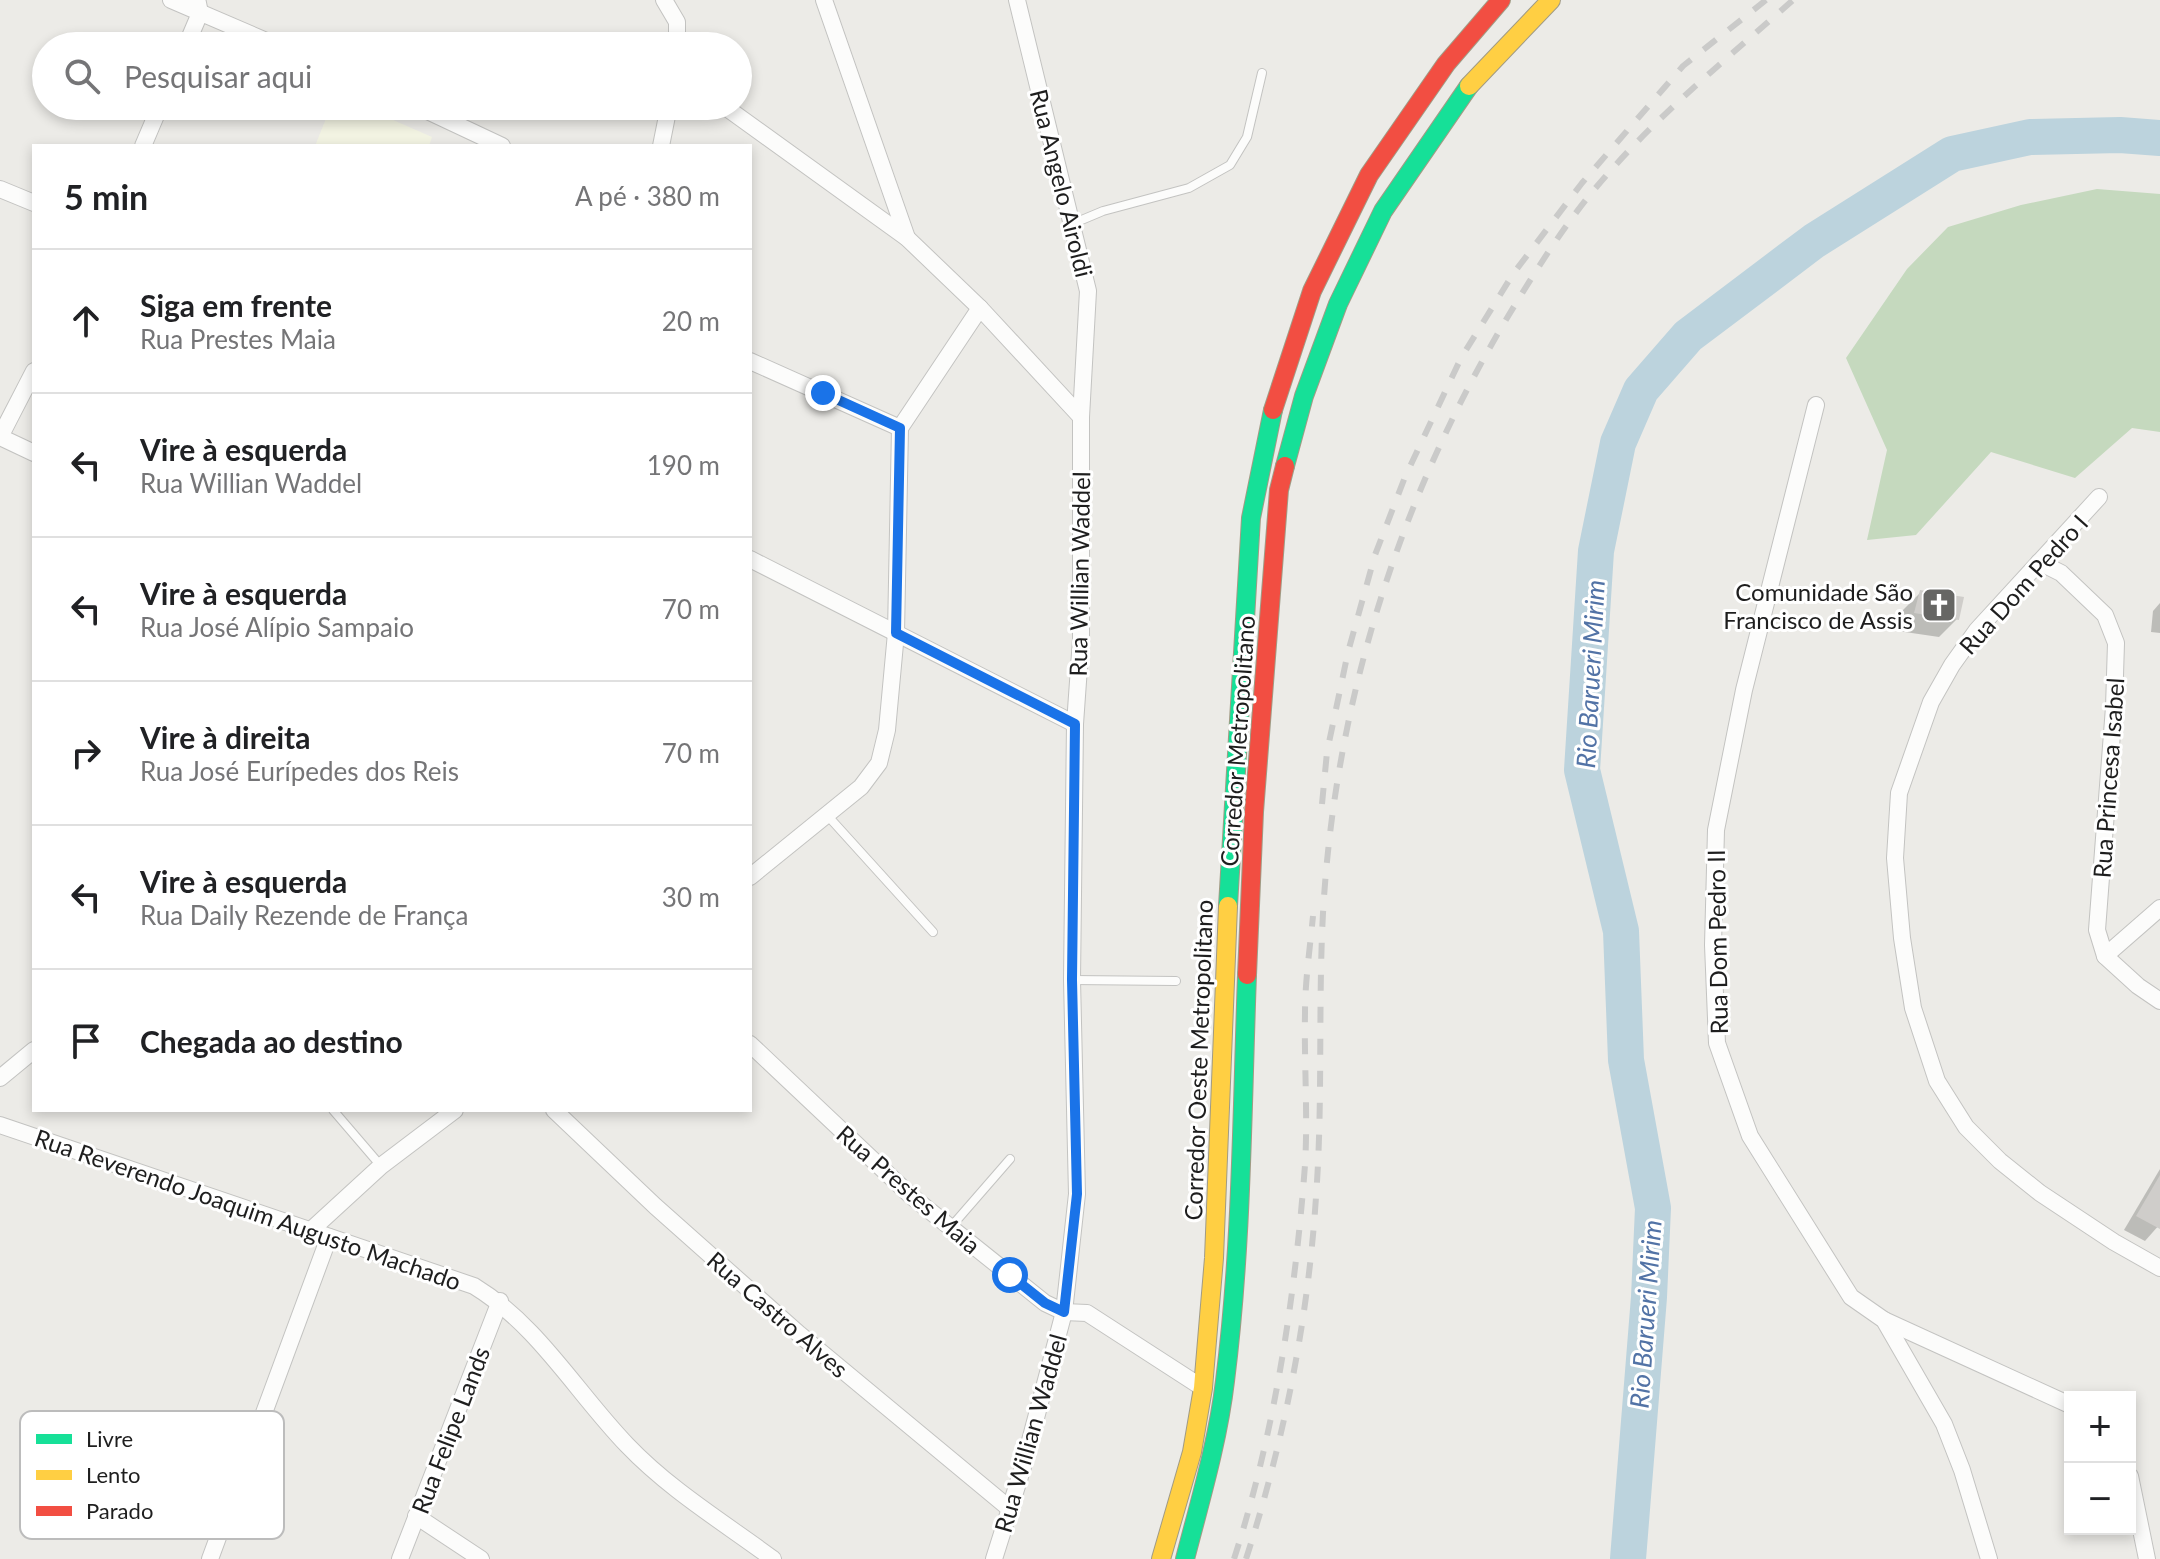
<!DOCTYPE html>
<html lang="pt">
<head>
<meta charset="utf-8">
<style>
	body { margin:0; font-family:Lato,sans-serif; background:#f6f6f6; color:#202124 }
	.controls { position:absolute; right:24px; bottom:24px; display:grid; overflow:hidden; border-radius:0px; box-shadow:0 4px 12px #0003 }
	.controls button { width:72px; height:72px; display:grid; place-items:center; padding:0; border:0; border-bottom:2px solid #e0e0e0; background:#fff; color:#202124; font:40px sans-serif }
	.stop { position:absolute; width:24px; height:24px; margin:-18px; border:6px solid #1a73e8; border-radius:50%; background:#fff }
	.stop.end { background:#1a73e8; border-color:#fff; box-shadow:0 2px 8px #0008 }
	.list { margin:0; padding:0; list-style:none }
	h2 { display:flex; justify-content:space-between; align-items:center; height:104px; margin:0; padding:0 32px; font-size:34px }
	h2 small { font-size:26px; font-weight:400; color:#757577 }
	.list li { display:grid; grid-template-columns:52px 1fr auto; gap:24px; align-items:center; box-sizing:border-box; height:144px; padding:0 32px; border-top:2px solid #e0e0e0 }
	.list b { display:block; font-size:30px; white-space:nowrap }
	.list p { margin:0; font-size:26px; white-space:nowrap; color:#757577 }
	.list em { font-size:26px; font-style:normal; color:#757577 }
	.icon { flex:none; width:44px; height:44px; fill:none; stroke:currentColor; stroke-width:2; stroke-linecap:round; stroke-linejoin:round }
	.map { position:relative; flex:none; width:2160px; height:1559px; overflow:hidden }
	.search { position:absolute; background:#fff; box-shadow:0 4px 12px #0003; left:32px; top:32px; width:720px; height:88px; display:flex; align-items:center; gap:20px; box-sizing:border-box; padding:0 28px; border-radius:44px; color:#757577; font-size:30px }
	.panel { position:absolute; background:#fff; box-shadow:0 4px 12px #0003; left:32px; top:144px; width:720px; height:968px; border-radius:0px }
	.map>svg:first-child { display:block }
	.education { fill:#f3f4e3 }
	.forest { fill:#c5d9be }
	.shadow { fill:#0003 }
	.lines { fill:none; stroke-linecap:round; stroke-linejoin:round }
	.river { stroke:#bcd3dd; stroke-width:36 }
	.building { fill:#cfcdca }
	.lane-casing { stroke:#c3c3c1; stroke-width:10 }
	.street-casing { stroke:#c3c3c1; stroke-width:18 }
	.fast-casing { stroke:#a19b85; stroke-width:20 }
	.slow-casing { stroke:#a19b85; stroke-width:20 }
	.jam-casing { stroke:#a19b85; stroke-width:20 }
	.lane { stroke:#fcfcfb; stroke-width:8 }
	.street { stroke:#fcfcfb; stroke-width:16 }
	.fast { stroke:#16e098; stroke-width:18 }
	.slow { stroke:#ffcf43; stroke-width:18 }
	.jam { stroke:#f24e42; stroke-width:18 }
	.rail { stroke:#cacac9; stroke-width:6; stroke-dasharray:16 16; stroke-linecap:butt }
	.route { stroke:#1a73e8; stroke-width:10 }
	.labels { text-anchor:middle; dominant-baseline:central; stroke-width:6; stroke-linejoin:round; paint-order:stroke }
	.street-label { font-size:24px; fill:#1e1e1e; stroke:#fff }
	.poi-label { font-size:24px; fill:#1e1e1e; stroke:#fff; text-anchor:end }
	.water-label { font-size:26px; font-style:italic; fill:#5273a6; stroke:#fff }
	.key { fill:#fff; stroke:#bcbcbc; stroke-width:2 }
	.key-label { font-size:22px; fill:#1e1e1e }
</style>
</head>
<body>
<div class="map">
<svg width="2160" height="1559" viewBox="0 0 2160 1559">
	<rect width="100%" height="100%" fill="#ecebe7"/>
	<polygon class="education" points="331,106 361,106 432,137 429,146 315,146"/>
	<polygon class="forest" points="2097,189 2160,194 2160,432 2132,428 2075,478 1991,452 1916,535 1867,540 1887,450 1846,358 1907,269 1948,227 2021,205"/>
	<g class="shadow">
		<polygon points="1921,592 1957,619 1939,637 1898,631 1903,610"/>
		<polygon points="2160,603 2160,633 2151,632 2153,611"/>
		<polygon points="2160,1169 2160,1224 2145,1241 2124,1230"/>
	</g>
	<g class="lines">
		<polyline class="river" points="1628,1559 1649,1297 1653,1208 1626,1060 1621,931 1582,770 1596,551 1618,443 1641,390 1688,336 1814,241 1952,154 2030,137 2120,135 2160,138"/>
	</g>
	<g class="building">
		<polygon points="1920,590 1964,597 1959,620 1914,613"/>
		<polygon points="2160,1175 2160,1229 2136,1216"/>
	</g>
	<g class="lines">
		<defs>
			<g id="lane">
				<polyline points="1072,224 1103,211 1189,188 1230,165 1247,137 1262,73"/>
				<polyline points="827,815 933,932"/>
				<polyline points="1072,980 1176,981"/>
				<polyline points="333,1110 381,1166"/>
				<polyline points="950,1228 1010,1159"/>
			</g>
			<g id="street">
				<polyline points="171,0 278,46"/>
				<polyline points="664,0 677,22 677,46"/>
				<polyline points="824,0 907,238"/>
				<polyline points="1017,0 1088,291 1081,417"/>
				<polyline points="186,46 200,13 198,3"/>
				<polyline points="417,106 502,146"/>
				<polyline points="724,106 907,238 980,308 1081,417 1081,639 1075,724 1072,980 1077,1194 1064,1312 1023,1467 994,1559"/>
				<polyline points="143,146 160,106"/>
				<polyline points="661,146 669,106"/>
				<polyline points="0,189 34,203"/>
				<polyline points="750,361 900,428"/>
				<polyline points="1816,405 1744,690 1716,830 1713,945 1717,1043 1750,1136 1851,1297 1884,1320 1944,1424 1962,1470 1989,1559"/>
				<polyline points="0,437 34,371"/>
				<polyline points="0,437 34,453"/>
				<polyline points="2099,497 1977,630 1952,665 1931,702 1899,793 1895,858 1902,938 1913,1008 1937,1081 1966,1127 2000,1161 2040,1193 2114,1242 2160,1268"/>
				<polyline points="750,559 1075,724"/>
				<polyline points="2039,562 2061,573 2105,615 2116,643 2114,707 2097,930 2105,956 2138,986 2160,1001"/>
				<polyline points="750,877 861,787 879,763 887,730 896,633 900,428 980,308"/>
				<polyline points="2105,956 2160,908"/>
				<polyline points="750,1044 910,1195 1045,1303 1064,1312 1087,1313 1203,1388"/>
				<polyline points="0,1078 34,1050"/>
				<polyline points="554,1110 655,1206 799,1334 1010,1509"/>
				<path d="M0,1125L474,1286C538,1325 576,1392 627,1445C670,1490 723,1522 773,1559"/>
				<polyline points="309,1232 381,1166 455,1110"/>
				<polyline points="1884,1320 2070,1405"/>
				<polyline points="2130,1476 2147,1559"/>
				<polyline points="121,1479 225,1523"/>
				<polyline points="416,1516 481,1559"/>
				<polyline points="210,1559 329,1237"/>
				<polyline points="400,1559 500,1301"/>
			</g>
			<g id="fast">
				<polyline points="1285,466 1304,396 1338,304 1383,211 1469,86"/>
				<polyline points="1228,906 1251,518 1273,410"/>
				<path d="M1185,1559C1200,1501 1218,1441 1225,1381C1242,1247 1242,1110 1247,975"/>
			</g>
			<g id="slow">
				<polyline points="1469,86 1551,0"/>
				<polyline points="1161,1559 1192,1452 1203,1388 1214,1258 1228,906"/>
			</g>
			<g id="jam">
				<polyline points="1273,410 1312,291 1369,175 1446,64 1501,0"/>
				<polyline points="1247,975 1254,812 1279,490 1285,466"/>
			</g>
		</defs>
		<use href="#lane" class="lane-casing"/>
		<use href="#street" class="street-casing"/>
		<use href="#fast" class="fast-casing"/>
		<use href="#slow" class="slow-casing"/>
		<use href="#jam" class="jam-casing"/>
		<use href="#lane" class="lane"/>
		<use href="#street" class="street"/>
		<use href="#fast" class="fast"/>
		<use href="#slow" class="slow"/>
		<use href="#jam" class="jam"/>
		<g class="rail">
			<polyline points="1322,804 1327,752 1348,652 1375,555 1405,477 1461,358 1513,274 1582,183 1683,66 1766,0"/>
			<path d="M1234,1559C1275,1432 1295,1297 1305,1165C1308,1115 1304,1063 1305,1013C1305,981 1310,948 1313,916"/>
			<path d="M1246,1559C1284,1441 1308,1320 1316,1197C1323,1102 1318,1007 1323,913C1335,702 1399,499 1507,318C1536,270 1567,220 1605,177C1661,112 1729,57 1793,0"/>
		</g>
	</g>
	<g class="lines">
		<polyline class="route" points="823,393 900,428 896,633 1075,724 1072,980 1077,1194 1064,1312 1045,1303 1010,1275"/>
	</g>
	<defs>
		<symbol id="church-square" viewBox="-11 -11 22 22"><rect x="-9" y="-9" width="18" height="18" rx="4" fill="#666664" stroke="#fff"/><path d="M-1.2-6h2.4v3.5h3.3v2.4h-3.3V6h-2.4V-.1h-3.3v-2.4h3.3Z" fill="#fff"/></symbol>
	</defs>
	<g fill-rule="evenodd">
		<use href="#church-square" x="1919" y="585" width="40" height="40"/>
	</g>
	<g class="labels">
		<g class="street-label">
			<text transform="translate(1062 183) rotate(76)">Rua Angelo Airoldi</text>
			<text transform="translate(1079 574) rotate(-89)">Rua Willian Waddel</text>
			<text transform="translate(2023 584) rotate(-48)">Rua Dom Pedro I</text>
			<text transform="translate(1237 741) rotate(-86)">Corredor Metropolitano</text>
			<text transform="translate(2108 778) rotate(-86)">Rua Princesa Isabel</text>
			<text transform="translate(1717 942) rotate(-91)">Rua Dom Pedro II</text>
			<text transform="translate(1198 1060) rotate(-88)">Corredor Oeste Metropolitano</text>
			<text transform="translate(909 1189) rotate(41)">Rua Prestes Maia</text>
			<text transform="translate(248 1209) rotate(19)">Rua Reverendo Joaquim Augusto Machado</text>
			<text transform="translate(778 1314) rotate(41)">Rua Castro Alves</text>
			<text transform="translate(450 1430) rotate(-69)">Rua Felipe Lands</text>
			<text transform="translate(1030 1433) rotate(-74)">Rua Willian Waddel</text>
		</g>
		<g class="poi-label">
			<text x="1913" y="591">Comunidade São<tspan x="1913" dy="28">Francisco de Assis</tspan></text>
		</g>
		<g class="water-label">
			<text transform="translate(1590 674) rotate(-87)">Rio Barueri Mirim</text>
			<text transform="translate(1645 1314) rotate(-86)">Rio Barueri Mirim</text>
		</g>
	</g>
	<rect x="20" y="1411" width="264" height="128" rx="12" class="key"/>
	<rect x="36" y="1434" width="36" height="10" fill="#16e098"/>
	<rect x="36" y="1470" width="36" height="10" fill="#ffcf43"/>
	<rect x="36" y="1506" width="36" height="10" fill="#f24e42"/>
	<g class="key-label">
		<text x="86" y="1447">Livre</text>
		<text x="86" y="1483">Lento</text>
		<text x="86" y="1519">Parado</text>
	</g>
</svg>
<div class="controls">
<button>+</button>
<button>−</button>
</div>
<div class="stop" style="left:1010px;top:1275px"></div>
<div class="stop end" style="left:823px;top:393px"></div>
<div class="search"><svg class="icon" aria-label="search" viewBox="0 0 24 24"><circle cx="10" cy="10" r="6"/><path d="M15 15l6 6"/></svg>Pesquisar aqui</div>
<section class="panel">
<h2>5 min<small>A pé · 380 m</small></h2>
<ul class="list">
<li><svg class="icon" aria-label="ahead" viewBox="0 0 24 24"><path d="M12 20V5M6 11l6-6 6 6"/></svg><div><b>Siga em frente</b><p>Rua Prestes Maia</p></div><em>20 m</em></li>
<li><svg class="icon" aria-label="left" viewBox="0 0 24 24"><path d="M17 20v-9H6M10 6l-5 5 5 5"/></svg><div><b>Vire à esquerda</b><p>Rua Willian Waddel</p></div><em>190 m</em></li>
<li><svg class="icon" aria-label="left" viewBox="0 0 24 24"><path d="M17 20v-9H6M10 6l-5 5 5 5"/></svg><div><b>Vire à esquerda</b><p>Rua José Alípio Sampaio</p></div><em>70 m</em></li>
<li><svg class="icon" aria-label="right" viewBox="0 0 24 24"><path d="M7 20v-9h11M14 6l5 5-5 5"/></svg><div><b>Vire à direita</b><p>Rua José Eurípedes dos Reis</p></div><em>70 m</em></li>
<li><svg class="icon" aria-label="left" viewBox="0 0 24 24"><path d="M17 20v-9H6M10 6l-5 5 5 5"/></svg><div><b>Vire à esquerda</b><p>Rua Daily Rezende de França</p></div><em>30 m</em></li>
<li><svg class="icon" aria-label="arrive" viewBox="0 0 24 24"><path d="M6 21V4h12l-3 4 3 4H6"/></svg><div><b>Chegada ao destino</b></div></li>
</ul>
</section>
</div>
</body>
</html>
